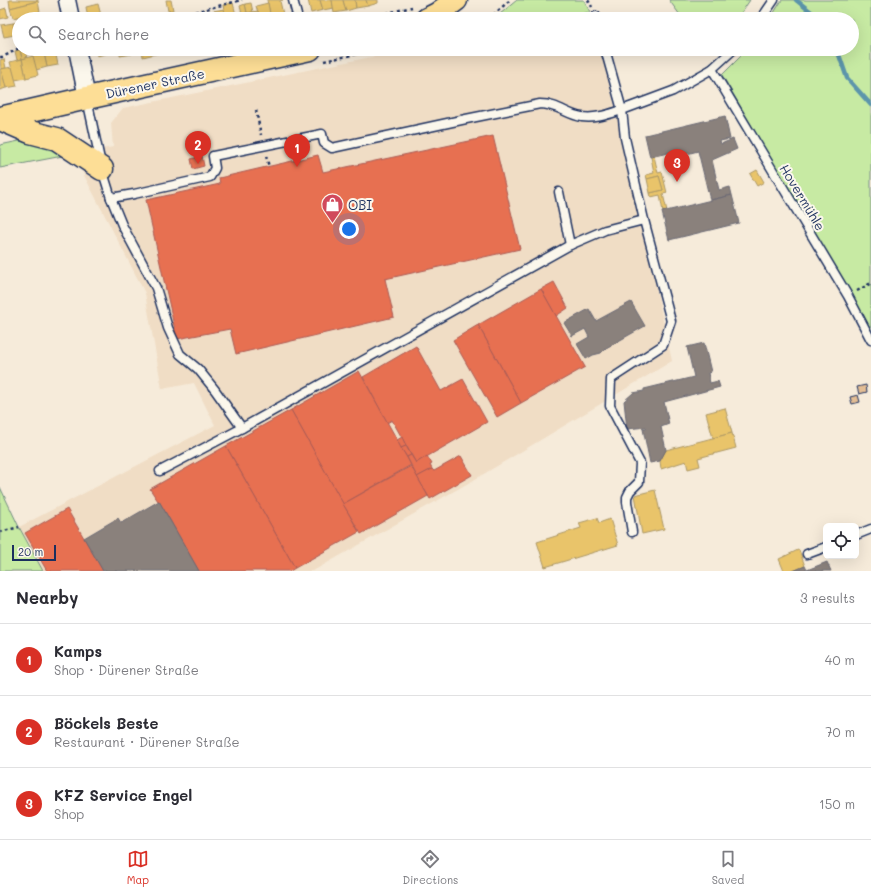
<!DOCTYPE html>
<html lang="en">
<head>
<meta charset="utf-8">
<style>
	body { margin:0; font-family:Mali,sans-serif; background:#f2f2f3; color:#2b2b33 }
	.controls { position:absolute; right:12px; bottom:12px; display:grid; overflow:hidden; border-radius:6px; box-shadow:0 4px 16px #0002 }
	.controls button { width:36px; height:36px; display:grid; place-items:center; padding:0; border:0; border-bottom:1px solid #e1e1e2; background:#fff; color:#2b2b33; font:20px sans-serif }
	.scale { position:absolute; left:12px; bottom:10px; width:44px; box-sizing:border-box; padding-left:4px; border:2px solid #1b2f5e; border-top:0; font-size:11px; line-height:14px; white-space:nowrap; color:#1b2f5e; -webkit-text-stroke:3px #fbf7ec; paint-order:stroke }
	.you { position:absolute; left:349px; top:229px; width:14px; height:14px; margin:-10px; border:3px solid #fff; border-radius:50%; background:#1a73e8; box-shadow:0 0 0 6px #1a73e833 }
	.badge { display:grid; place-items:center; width:26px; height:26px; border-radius:50%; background:#d93025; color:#fff; font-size:13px; font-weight:700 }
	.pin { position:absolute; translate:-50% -33px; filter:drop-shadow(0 1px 2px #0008) }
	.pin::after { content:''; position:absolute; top:21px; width:14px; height:12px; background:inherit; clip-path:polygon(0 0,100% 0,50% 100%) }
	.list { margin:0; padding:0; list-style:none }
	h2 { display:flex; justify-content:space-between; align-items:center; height:52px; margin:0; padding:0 16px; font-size:17px }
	h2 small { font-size:13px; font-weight:400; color:#7c7c81 }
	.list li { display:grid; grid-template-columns:26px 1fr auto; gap:12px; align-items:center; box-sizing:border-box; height:72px; padding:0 16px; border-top:1px solid #e1e1e2 }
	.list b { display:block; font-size:15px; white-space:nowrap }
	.list p { margin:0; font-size:13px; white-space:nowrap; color:#7c7c81 }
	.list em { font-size:13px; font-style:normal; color:#7c7c81 }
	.icon { flex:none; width:22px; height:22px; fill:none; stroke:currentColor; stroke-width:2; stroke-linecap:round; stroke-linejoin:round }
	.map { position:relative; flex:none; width:871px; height:571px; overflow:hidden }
	.search { position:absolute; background:#fff; box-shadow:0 4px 16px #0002; left:12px; right:12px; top:12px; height:44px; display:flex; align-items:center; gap:10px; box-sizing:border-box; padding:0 14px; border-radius:22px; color:#7c7c81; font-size:15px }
	.sheet { height:268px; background:#fff }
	nav { display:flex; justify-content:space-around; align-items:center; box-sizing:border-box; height:56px; border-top:1px solid #e1e1e2; background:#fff; font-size:11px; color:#7c7c81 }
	nav a { display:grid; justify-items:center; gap:2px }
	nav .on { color:#d93025 }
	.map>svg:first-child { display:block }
	.built { fill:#f0ddc5 }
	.green { fill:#c7eaa3; stroke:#718c80 }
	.homes { fill:#e9c46a; stroke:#ab9766 }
	.shops { fill:#e76f51; stroke:#aa5c55 }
	.industry { fill:#8a817c; stroke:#696873 }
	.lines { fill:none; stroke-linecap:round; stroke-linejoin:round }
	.stream { stroke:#5c95ab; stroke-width:4.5 }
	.building { fill:#e3bd94; stroke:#1b2f5e }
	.lane-casing { stroke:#1b2f5e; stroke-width:11 }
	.street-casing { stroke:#1b2f5e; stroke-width:19 }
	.primary-casing { stroke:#1b2f5e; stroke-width:25 }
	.path { stroke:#1b2f5e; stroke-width:2.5; stroke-dasharray:3 3; stroke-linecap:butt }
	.lane { stroke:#fbf7ec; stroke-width:8 }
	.street { stroke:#fbf7ec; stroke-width:16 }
	.primary { stroke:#fdde96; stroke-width:22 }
	.labels { text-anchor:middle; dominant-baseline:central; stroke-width:4; stroke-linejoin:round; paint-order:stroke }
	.street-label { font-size:13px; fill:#1b2f5e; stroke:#fbf7ec }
	.poi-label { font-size:13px; fill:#1b2f5e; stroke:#fbf7ec; text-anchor:start }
</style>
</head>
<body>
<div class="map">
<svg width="871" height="571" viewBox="0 0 871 571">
	<rect width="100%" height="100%" fill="#f6ebda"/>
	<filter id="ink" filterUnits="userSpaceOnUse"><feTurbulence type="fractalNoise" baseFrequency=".025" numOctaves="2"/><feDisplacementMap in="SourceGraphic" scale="8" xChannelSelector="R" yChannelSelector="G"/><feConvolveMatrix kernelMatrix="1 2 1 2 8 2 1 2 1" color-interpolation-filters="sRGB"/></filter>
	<g filter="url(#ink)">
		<polygon class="built" points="410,49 600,49 623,136 672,361 472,481 313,571 43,571 19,527 215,425 194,383 162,389 145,293 73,154 113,147 111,123 123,108"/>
		<g class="green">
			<polygon points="517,0 584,0 590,12 557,19 494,19"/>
			<polygon points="669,0 750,0 737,19 683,19"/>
			<polygon points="782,0 871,0 871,330 722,75 748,49 852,49 852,19 770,19"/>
			<polygon points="19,141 48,145 73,154 0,168 0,145"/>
			<polygon points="0,487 19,527 43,571 0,571"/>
		</g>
		<g class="homes">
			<polygon points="9,0 38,0 38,1 10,8"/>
			<polygon points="166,0 171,0 173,10 168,11"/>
			<polygon points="267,0 283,0 280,1 284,19 271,19"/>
			<polygon points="308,0 320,0 323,10 311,13"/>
			<polygon points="320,0 332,0 334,8 323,10"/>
			<polygon points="332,0 343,0 346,11 334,13"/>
			<polygon points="343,0 355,0 356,8 346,11"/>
			<polygon points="355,0 366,0 368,6 356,8"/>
			<polygon points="366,0 378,0 378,3 368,6"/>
			<polygon points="38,1 40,12 13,18 10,8"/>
			<polygon points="233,3 237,19 226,19 223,5"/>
			<polygon points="251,3 253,12 247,13 245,4"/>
			<polygon points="268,3 271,19 260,19 256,6"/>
			<polygon points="98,4 102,19 88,19 86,7"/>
			<polygon points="245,4 247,13 242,14 240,6"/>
			<polygon points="6,8 8,17 0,19 0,10"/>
			<polygon points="224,9 226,19 215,19 213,11"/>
			<polygon points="258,11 260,19 248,19 247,13"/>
			<polygon points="247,13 248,19 237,19 236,16"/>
			<polygon points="19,22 19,33 15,34 13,23"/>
			<polygon points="13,23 15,35 4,37 1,25"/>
			<polygon points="25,49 27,58 22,59 20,50"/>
			<polygon points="43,49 62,49 63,53 56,55 58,65 47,67"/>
			<polygon points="43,49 47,67 36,70 31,51"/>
			<polygon points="96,49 108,49 109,53 97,56"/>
			<polygon points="120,49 131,49 132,54 120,56"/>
			<polygon points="142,49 154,49 155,54 143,57"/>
			<polygon points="154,49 165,49 166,52 155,54"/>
			<polygon points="20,50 22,59 17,60 15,51"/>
			<polygon points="33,56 38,75 26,78 22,59"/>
			<polygon points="4,59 6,68 1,69 0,60"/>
			<polygon points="22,59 26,78 15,80 10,62"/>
			<polygon points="12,67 17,86 6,88 1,69"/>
			<polygon points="0,69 1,69 6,88 0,90"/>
			<polygon points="654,156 658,173 662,172 667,193 663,194 667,211 663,212 660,195 651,197 650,193 663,190 659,176 647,179 646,175 654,173 651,157"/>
			<polygon points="757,170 764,182 757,186 750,174"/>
			<polygon points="659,176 663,190 650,193 647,179"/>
			<polygon points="725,408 732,433 713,438 706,413"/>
			<polygon points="732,433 736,448 698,458 700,466 688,469 686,461 661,469 660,461 666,450"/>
			<polygon points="655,490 664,529 642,534 635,495"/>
			<polygon points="597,518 599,523 610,519 618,545 545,567 537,542 581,528 579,523"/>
			<polygon points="798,550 799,550 805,566 793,571 784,571 779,559"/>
		</g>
		<g class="shops">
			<polygon points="493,136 520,249 385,279 394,317 236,354 230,329 177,339 146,200 220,184 219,178 318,155 323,172"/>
			<polygon points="202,156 204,166 193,169 191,159"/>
			<polygon points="554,282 568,308 556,316 541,289"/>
			<polygon points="541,289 585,367 521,403 478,325"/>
			<polygon points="478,325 521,403 497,417 453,340"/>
			<polygon points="416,346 441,391 463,379 487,422 416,463 392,420 387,423 363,377"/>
			<polygon points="359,371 411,465 343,504 291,410"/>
			<polygon points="291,410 359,532 295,568 226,446"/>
			<polygon points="402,437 406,446 401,448 397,440"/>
			<polygon points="226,446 295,568 290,571 199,571 159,501 158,501 150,489"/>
			<polygon points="406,446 411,455 407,457 401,448"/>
			<polygon points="411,455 416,463 427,456 432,464 430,465 432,469 417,477 407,457"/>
			<polygon points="461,456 472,475 430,499 417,477 432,469 434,471"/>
			<polygon points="411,466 428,496 361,534 343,504"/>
			<polygon points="67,509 84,538 103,571 47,571 25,533"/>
		</g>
		<g class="industry">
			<polygon points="725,116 730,139 720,141 721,144 733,139 737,149 712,160 719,190 730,187 732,195 710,200 698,151 683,155 682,150 650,157 645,135"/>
			<polygon points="732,195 739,223 669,240 662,212"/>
			<polygon points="631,302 645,326 606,348 601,353 593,355 586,359 577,344 589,337 585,329 572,336 564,323 589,309 596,321"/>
			<polygon points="704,343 711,372 708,373 710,383 718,381 720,387 664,402 669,424 661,427 666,450 660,461 650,463 643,429 646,429 646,427 627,429 624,401 633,393 644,391 644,389 694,377 687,347"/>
			<polygon points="159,501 199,571 103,571 84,538 118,518 121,523"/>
			<polygon points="827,562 831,571 793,571 805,566 807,570"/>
		</g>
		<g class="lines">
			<g class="stream">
				<polyline points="796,0 815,15 818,19"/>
				<polyline points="837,49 847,78 871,105"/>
			</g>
		</g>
		<g class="building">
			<polygon points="866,385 867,392 859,394 857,387"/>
			<polygon points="858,395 860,402 852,404 850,397"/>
		</g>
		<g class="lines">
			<defs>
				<g id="lane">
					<polyline points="293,0 298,19"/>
					<polyline points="596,16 597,19"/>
					<polyline points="761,19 774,0"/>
					<polyline points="605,49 622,110 673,91 712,69 734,49"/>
					<polyline points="712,69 848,296 871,340"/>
					<polyline points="87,99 102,169 111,198 122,225 156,288 168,328 180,354 198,369 215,390 242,428"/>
					<polyline points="559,192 570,245"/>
					<path d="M111,198L134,194L210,177L215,168L213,156L322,134L324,143L332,148L466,119L540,104C558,104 567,115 582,117C596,119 609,114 622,110L625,138L644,220L671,321L663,345L611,379L610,406L640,463L639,482L630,491L627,497V502L632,532"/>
					<polyline points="160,471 242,428 570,245 605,230 644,220"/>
					<polyline points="856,535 871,529"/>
					<polyline points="807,554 826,547"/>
				</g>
				<g id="street">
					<polyline points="67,0 71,19"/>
					<polyline points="77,49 87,98"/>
				</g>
				<g id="primary">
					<polyline points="427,19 437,14 456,0"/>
					<polyline points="0,118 87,98 310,49"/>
					<polyline points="0,119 30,132 57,139 102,169"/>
				</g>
			</defs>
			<use href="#lane" class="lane-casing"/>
			<use href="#street" class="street-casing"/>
			<use href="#primary" class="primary-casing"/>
			<g class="path">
				<polyline points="588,0 592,7"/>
				<polyline points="166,19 242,0"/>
				<polyline points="363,19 412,7"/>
				<polyline points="489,19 510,0"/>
				<polyline points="0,57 3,57 19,48"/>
				<polyline points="324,61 380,49"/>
				<polyline points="256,110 261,135"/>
				<polyline points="266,156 269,167"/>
				<polyline points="857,291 871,283"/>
				<polyline points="0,532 19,527"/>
			</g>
			<use href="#lane" class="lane"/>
			<use href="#street" class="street"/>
			<use href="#primary" class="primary"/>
		</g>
	</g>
	<defs>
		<symbol id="shop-pin" viewBox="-11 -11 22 30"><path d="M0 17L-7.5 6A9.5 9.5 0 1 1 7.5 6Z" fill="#d1495b" stroke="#fbf7ec"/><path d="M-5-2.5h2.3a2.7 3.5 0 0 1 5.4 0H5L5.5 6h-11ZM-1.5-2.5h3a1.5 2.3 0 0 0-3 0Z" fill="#fff"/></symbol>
	</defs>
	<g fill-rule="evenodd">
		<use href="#shop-pin" x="320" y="192" width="25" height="34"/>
	</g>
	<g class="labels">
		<g class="street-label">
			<text transform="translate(155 83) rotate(-12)">Dürener Straße</text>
			<text transform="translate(803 197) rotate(59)">Hovermühle</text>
		</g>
		<g class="poi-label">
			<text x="348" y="204">OBI</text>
		</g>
	</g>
</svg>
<div class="controls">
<button><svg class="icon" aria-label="locate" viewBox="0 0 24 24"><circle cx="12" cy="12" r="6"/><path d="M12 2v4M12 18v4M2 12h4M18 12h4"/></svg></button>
</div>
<div class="scale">20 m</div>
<div class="you"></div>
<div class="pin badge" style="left:297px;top:167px">1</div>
<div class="pin badge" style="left:198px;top:164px">2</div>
<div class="pin badge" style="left:677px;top:182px">3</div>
<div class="search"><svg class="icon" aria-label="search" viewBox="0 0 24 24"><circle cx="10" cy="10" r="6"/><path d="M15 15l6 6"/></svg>Search here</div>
</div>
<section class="sheet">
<h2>Nearby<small>3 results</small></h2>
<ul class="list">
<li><span class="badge">1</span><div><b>Kamps</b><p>Shop · Dürener Straße</p></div><em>40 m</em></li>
<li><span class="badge">2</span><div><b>Böckels Beste</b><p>Restaurant · Dürener Straße</p></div><em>70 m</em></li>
<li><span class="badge">3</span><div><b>KFZ Service Engel</b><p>Shop</p></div><em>150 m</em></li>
</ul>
</section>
<nav>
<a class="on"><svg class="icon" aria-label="map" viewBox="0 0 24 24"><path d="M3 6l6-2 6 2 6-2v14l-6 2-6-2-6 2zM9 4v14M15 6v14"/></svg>Map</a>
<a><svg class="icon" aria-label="directions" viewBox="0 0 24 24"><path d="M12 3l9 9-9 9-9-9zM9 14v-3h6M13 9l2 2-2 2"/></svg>Directions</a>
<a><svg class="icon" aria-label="saved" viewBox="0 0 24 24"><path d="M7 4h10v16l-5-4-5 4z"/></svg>Saved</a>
</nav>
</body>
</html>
